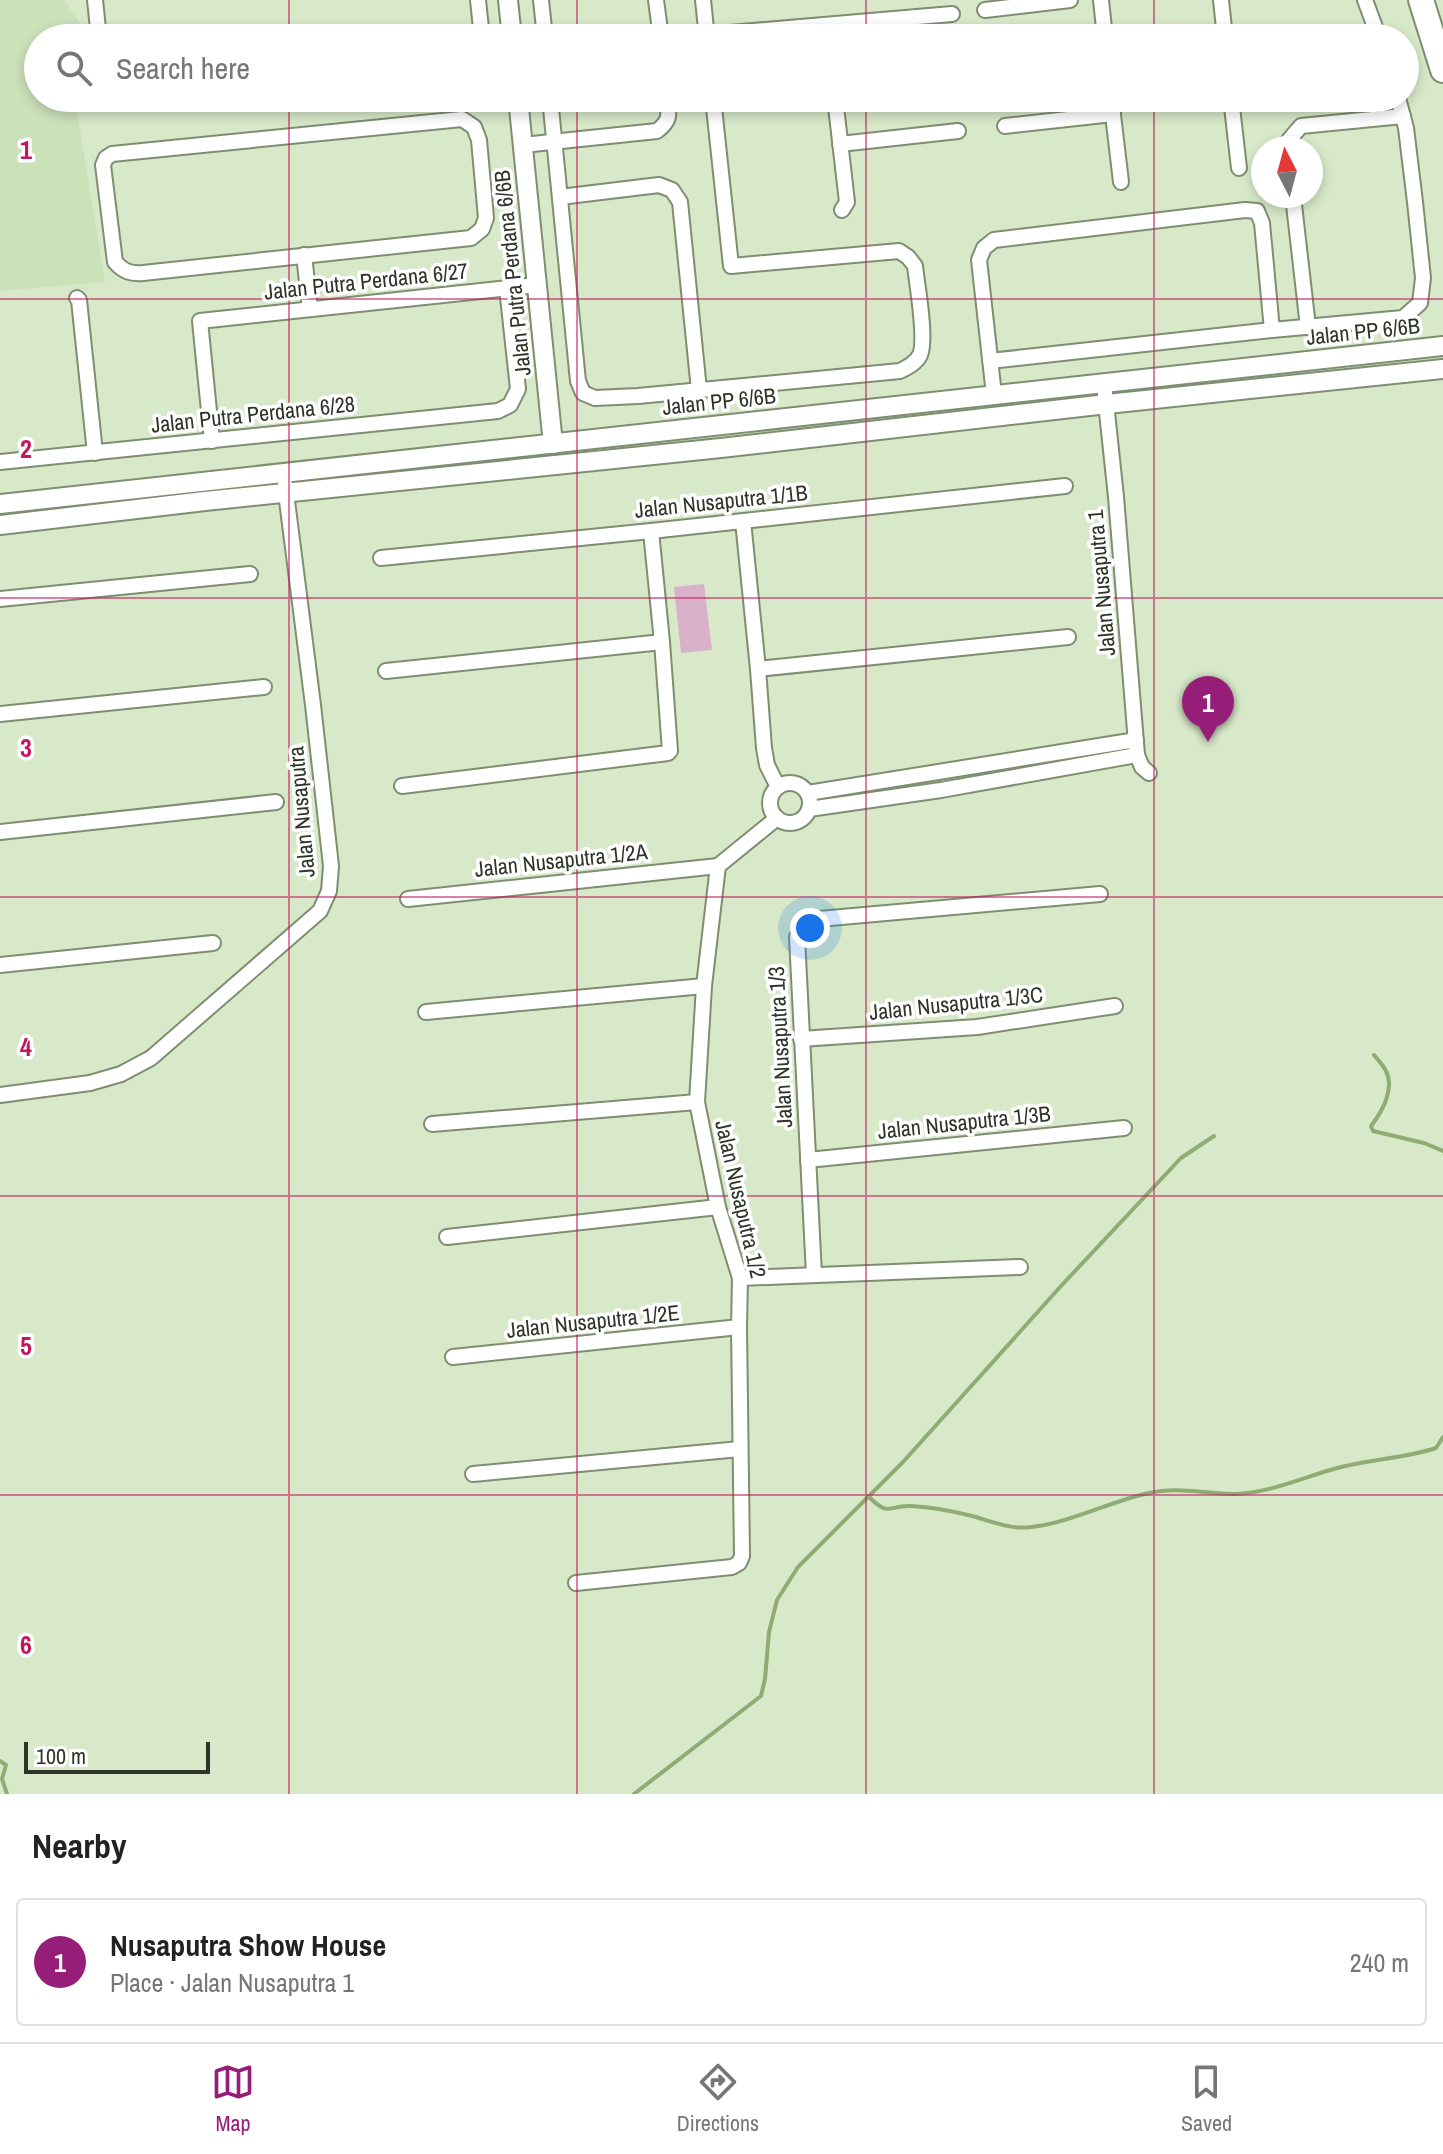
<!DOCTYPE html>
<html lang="en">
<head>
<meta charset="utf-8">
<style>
	body { margin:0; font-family:"Archivo Narrow",sans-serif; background:#f2f2f2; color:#222 }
	.compass { position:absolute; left:1251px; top:136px; width:72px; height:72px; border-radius:50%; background:#fff; box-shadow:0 4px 12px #0003; rotate:354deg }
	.scale { position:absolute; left:24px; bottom:20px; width:186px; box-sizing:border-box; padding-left:8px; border:4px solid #2e3528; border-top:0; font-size:22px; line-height:28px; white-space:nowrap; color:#2e3528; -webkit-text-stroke:6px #fff; paint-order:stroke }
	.you { position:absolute; left:810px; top:928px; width:28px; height:28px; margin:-20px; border:6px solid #fff; border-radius:50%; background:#1a73e8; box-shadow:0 0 0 12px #1a73e833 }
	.badge { display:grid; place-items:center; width:52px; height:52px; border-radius:50%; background:#971e78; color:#fff; font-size:26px; font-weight:700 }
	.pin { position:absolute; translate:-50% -66px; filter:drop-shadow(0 2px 4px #0008) }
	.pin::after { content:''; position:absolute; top:42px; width:28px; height:24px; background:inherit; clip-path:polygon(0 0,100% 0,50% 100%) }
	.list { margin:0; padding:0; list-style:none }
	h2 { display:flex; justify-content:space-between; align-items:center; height:104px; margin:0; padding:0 32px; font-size:34px }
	h2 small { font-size:26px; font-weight:400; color:#767676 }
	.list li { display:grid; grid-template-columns:52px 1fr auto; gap:24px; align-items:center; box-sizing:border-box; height:128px; margin:0 16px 16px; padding:0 16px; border:2px solid #e0e0e0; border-radius:8px }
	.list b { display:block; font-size:30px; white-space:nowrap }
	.list p { margin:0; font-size:26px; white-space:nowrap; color:#767676 }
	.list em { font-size:26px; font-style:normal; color:#767676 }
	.icon { flex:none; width:44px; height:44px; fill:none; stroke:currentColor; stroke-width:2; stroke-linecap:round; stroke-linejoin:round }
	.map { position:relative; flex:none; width:1443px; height:1794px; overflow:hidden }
	.search { position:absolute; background:#fff; box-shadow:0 4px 12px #0003; left:24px; right:24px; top:24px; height:88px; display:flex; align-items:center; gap:20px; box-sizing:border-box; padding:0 28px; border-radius:44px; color:#767676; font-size:30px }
	.sheet { height:248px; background:#fff }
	nav { display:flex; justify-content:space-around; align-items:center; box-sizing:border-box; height:112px; border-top:2px solid #e0e0e0; background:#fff; font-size:22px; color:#767676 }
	nav a { display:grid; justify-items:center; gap:4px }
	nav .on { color:#971e78 }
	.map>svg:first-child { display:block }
	.built { fill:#cbe1ba }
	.green { fill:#d9b1ca }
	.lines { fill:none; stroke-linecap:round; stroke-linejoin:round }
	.stream { stroke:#8eac73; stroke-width:4 }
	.minor-casing { stroke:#7e8e70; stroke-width:18 }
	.tertiary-casing { stroke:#7e8e70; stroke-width:22 }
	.primary-casing { stroke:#7e8e70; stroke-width:28 }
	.minor { stroke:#fff; stroke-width:14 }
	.tertiary { stroke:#fff; stroke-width:18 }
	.primary { stroke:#fff; stroke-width:24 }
	.grid { fill:none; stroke:#c2185b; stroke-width:2; stroke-opacity:0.55 }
	.labels { text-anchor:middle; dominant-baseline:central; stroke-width:7; stroke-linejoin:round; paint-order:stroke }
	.street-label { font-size:22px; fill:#2e3528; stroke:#fff }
	.grid-label { font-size:26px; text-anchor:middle; font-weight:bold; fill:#c2185b; stroke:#fff; stroke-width:7; stroke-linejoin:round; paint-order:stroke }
</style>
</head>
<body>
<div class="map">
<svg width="1443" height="1794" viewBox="0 0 1443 1794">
	<rect width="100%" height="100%" fill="#d8e9c9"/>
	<polygon class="built" points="0,0 64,0 80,23 74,38 38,38 38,98 75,98 105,282 0,291"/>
	<polygon class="green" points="704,584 712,650 681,653 674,587"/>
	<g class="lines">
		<g class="stream">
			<path d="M1374,1055C1378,1060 1383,1065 1386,1071C1395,1089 1382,1112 1371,1126L1373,1131L1424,1143L1443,1151"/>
			<path d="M868,1496C890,1518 887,1505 911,1506C930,1507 953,1511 972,1516C990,1521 1012,1530 1031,1527C1070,1523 1111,1501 1149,1493C1177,1486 1205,1494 1234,1494C1270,1493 1301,1478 1334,1469C1368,1459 1403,1459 1436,1448L1443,1437"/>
			<polyline points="0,1761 6,1765 2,1779 7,1794"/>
			<polyline points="634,1794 761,1696 765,1679 769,1632 777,1600 798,1567 903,1462 1061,1286 1181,1158 1214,1136"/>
		</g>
		<defs>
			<g id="minor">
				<polyline points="95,0 99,38"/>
				<polyline points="478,0 482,38"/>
				<polyline points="541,0 545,38"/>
				<polyline points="656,0 661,38"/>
				<polyline points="703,0 707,38"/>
				<polyline points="1101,0 1105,38"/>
				<polyline points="1221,0 1225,38"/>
				<polyline points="1365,0 1379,38"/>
				<polyline points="985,10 1070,0"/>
				<polyline points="706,35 952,14"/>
				<path d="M550,98L578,381L583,393L595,398L638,396L900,371C908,367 916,363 920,355C927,339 917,285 915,266L908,257L899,251L731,266L713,98"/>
				<polyline points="835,98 847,202 842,210"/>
				<polyline points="1111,98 1121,182"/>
				<polyline points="1231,98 1239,168"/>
				<path d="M462,119L474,127L479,140L486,218L482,229L471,238L143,273C131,274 124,272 115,262L103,165L106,158L112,154Z"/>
				<polyline points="1005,126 1113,114"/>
				<polyline points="840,144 958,131"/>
				<path d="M523,145L657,131C671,120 669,115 667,98"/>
				<polyline points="1290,148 1289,140 1301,126 1403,116"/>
				<polyline points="1293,196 1308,327"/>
				<polyline points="560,197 659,185 672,190 680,202 699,390"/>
				<polyline points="304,255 310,309"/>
				<polyline points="77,298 79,300 95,453"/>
				<polyline points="1272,330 1403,318 1420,303 1423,278 1415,202 1406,128 1398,98"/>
				<polyline points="990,361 1272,330 1262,223 1257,211 1245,210 994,240 984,248 979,260 994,395"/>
				<polyline points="1104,384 1116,497 1137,755 1142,767 1149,773"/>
				<polyline points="212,441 200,321 537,285"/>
				<polyline points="0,462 498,411 510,405 518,389 507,288"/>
				<polyline points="743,521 758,669 764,748 767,765 778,787"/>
				<polyline points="381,558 651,531 1065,486"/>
				<polyline points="0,599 250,574"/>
				<polyline points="758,669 1068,637"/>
				<polyline points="386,671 662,642"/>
				<polyline points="0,714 264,687"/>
				<circle cx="790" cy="803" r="20"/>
				<polyline points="402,786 668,753 670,751 662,642 651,531"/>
				<polyline points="808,793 1136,740"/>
				<polyline points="809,809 941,790 1137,755"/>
				<polyline points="0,832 276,802"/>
				<polyline points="408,899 718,866"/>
				<polyline points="0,965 213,943"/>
				<polyline points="426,1012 704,986"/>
				<polyline points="801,1039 977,1027 1115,1006"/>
				<polyline points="0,1095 90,1083 121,1074 151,1058 320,911 329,891 331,866 313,705 285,485"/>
				<polyline points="432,1124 697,1102"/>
				<polyline points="808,1160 1124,1128"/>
				<polyline points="447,1237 718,1207"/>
				<polyline points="814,1275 797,937 803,927 819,919 1100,894"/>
				<polyline points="740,1278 1020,1267"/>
				<polyline points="453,1357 739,1327"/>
				<polyline points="473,1474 740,1449"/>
				<polyline points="576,1583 732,1567 739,1563 742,1556 739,1327 740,1278 718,1207 697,1102 704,986 718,866 777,818"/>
			</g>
			<g id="tertiary">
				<polyline points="508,0 512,38"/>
				<polyline points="518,98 553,444"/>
				<polyline points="0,504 1443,346"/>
				<polyline points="0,525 205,501 721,448 1107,404 1443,369"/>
			</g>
			<polyline id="primary" points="1421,0 1443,70"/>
		</defs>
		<use href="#minor" class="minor-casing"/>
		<use href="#tertiary" class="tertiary-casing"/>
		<use href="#primary" class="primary-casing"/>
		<use href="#minor" class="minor"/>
		<use href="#tertiary" class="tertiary"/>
		<use href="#primary" class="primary"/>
	</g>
	<path class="grid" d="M289,0V38M577,0V38M866,0V38M1154,0V38M289,98V1794M577,98V1794M866,98V1794M1154,98V1794M0,299H1443M0,598H1443M0,897H1443M0,1196H1443M0,1495H1443"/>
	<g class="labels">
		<g class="street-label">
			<text transform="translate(512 273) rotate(-96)">Jalan Putra Perdana 6/6B</text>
			<text transform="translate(366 281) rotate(-6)">Jalan Putra Perdana 6/27</text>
			<text transform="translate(1363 331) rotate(-6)">Jalan PP 6/6B</text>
			<text transform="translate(719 401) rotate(-6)">Jalan PP 6/6B</text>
			<text transform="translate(253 414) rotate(-6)">Jalan Putra Perdana 6/28</text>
			<text transform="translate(721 501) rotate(-6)">Jalan Nusaputra 1/1B</text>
			<text transform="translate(1101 583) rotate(-95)">Jalan Nusaputra 1</text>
			<text transform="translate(301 812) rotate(-95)">Jalan Nusaputra</text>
			<text transform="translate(561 860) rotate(-6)">Jalan Nusaputra 1/2A</text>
			<text transform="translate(956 1003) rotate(-6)">Jalan Nusaputra 1/3C</text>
			<text transform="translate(780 1047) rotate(-93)">Jalan Nusaputra 1/3</text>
			<text transform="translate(964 1122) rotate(-6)">Jalan Nusaputra 1/3B</text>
			<text transform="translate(741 1199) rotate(77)">Jalan Nusaputra 1/2</text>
			<text transform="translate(593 1321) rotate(-6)">Jalan Nusaputra 1/2E</text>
		</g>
	</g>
	<g class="grid-label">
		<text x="26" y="159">1</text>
		<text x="26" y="458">2</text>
		<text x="26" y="757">3</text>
		<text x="26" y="1056">4</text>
		<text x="26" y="1355">5</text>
		<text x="26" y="1654">6</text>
	</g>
</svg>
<svg class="compass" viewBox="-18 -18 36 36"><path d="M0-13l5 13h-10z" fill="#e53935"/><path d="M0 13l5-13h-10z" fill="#767676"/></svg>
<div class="scale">100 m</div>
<div class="you"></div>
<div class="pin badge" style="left:1208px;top:742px">1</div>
<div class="search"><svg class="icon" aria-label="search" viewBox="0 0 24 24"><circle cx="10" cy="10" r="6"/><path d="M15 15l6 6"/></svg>Search here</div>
</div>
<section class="sheet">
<h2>Nearby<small></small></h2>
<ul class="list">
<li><span class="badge">1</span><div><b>Nusaputra Show House</b><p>Place · Jalan Nusaputra 1</p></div><em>240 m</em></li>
</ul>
</section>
<nav>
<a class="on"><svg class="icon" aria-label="map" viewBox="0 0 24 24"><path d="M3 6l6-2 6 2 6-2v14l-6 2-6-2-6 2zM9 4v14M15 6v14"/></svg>Map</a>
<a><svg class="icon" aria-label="directions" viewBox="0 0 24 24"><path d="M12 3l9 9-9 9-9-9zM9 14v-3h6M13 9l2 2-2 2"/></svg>Directions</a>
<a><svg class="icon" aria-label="saved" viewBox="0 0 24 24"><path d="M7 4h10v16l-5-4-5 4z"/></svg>Saved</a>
</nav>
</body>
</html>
